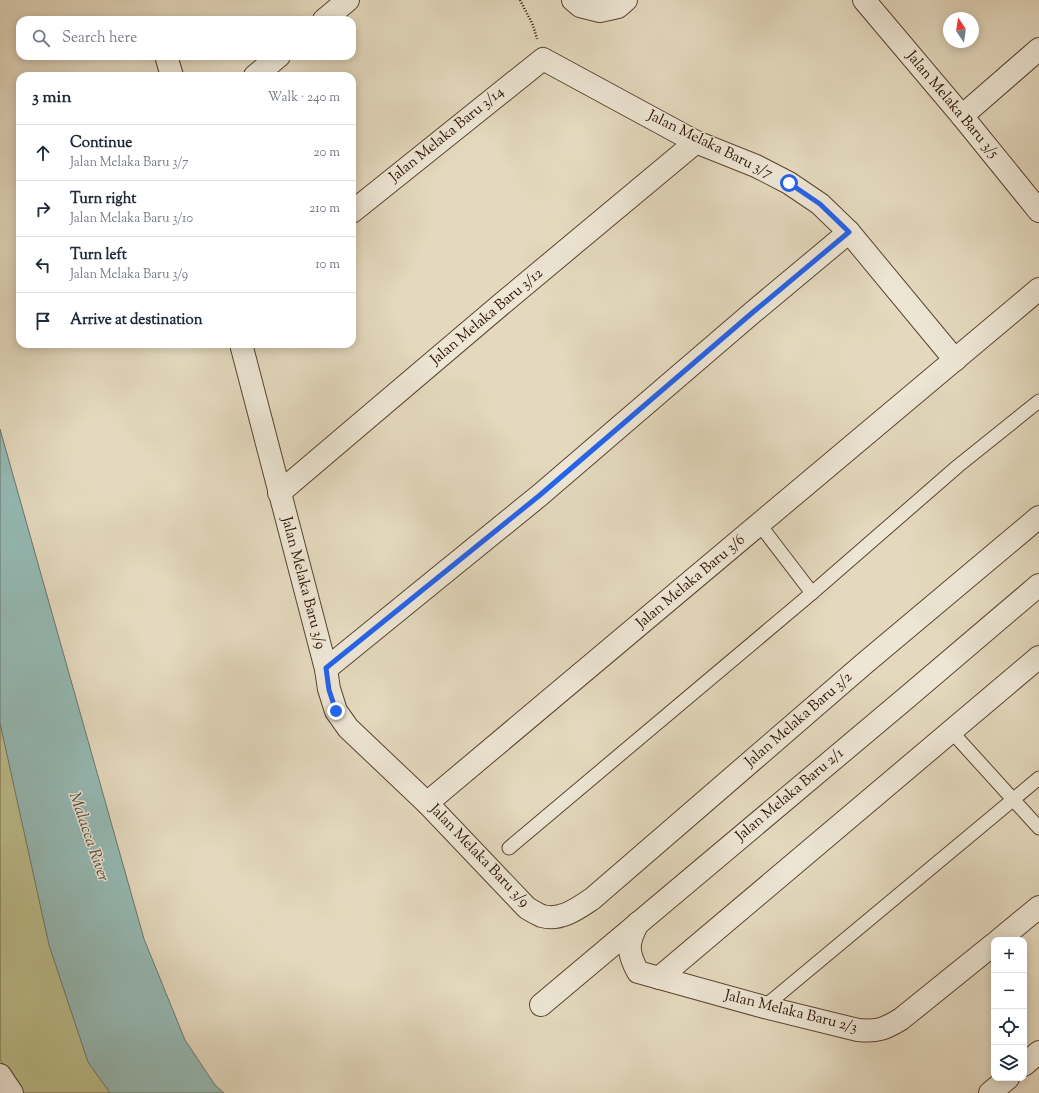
<!DOCTYPE html>
<html lang="en">
<head>
<meta charset="utf-8">
<style>
	body { margin:0; font-family:"Sorts Mill Goudy",serif; background:#f2f2f3; color:#1f2937 }
	.controls { position:absolute; right:12px; bottom:12px; display:grid; overflow:hidden; border-radius:8px; box-shadow:0 2px 10px #0003 }
	.controls button { width:36px; height:36px; display:grid; place-items:center; padding:0; border:0; border-bottom:1px solid #e0e1e3; background:#fff; color:#1f2937; font:20px sans-serif }
	.compass { position:absolute; left:943px; top:12px; width:36px; height:36px; border-radius:50%; background:#fff; box-shadow:0 2px 10px #0003; rotate:347deg }
	.stop { position:absolute; width:12px; height:12px; margin:-9px; border:3px solid #2563eb; border-radius:50%; background:#fff }
	.stop.end { background:#2563eb; border-color:#fff; box-shadow:0 1px 4px #0008 }
	.list { margin:0; padding:0; list-style:none }
	h2 { display:flex; justify-content:space-between; align-items:center; height:52px; margin:0; padding:0 16px; font-size:17px }
	h2 small { font-size:13px; font-weight:400; color:#747a83 }
	.list li { display:grid; grid-template-columns:26px 1fr auto; gap:12px; align-items:center; box-sizing:border-box; height:56px; padding:0 16px; border-top:1px solid #e0e1e3 }
	.list b { display:block; font-size:15px; white-space:nowrap }
	.list p { margin:0; font-size:13px; white-space:nowrap; color:#747a83 }
	.list em { font-size:13px; font-style:normal; color:#747a83 }
	.icon { flex:none; width:22px; height:22px; fill:none; stroke:currentColor; stroke-width:2; stroke-linecap:round; stroke-linejoin:round }
	.map { position:relative; flex:none; width:1039px; height:1093px; overflow:hidden }
	.search { position:absolute; background:#fff; box-shadow:0 2px 10px #0003; left:16px; top:16px; width:340px; height:44px; display:flex; align-items:center; gap:10px; box-sizing:border-box; padding:0 14px; border-radius:12px; color:#747a83; font-size:15px }
	.panel { position:absolute; background:#fff; box-shadow:0 2px 10px #0003; left:16px; top:72px; width:340px; height:276px; border-radius:12px }
	.map>svg:first-child { display:block }
	.green { fill:#bcbd8c; stroke:#746746 }
	.water { fill:#95bab5; stroke:#6b766d }
	.lines { fill:none; stroke-linecap:round; stroke-linejoin:round }
	.service-casing { stroke:#5b4330; stroke-width:15 }
	.minor-casing { stroke:#5b4330; stroke-width:24 }
	.path { stroke:#2d1100; stroke-width:2.5; stroke-dasharray:1 2; stroke-linecap:butt }
	.service { stroke:#ede6d5; stroke-width:13 }
	.minor { stroke:#ede6d5; stroke-width:22 }
	.route { stroke:#2563eb; stroke-width:5 }
	.labels { text-anchor:middle; dominant-baseline:central; stroke-width:3; stroke-linejoin:round; paint-order:stroke }
	.street-label { font-size:15px; fill:#2d1100; stroke:#ede6d5 }
	.water-label { font-size:16px; font-style:italic; fill:#514c3f; stroke:#ede6d5 }
</style>
</head>
<body>
<div class="map">
<svg width="1039" height="1093" viewBox="0 0 1039 1093">
	<rect width="100%" height="100%" fill="#e4d9be"/>
	<filter id="stains"><feTurbulence type="fractalNoise" baseFrequency=".005" numOctaves="4"/><feColorMatrix values="0 0 0 0 .2 0 0 0 0 .09 0 0 0 0 .02 0 0 0 .5 -.17"/></filter>
	<radialGradient id="worn" r=".72"><stop offset=".6" stop-color="#630" stop-opacity="0"/><stop offset="1" stop-color="#630" stop-opacity=".3"/></radialGradient>
	<polygon class="green" points="0,723 121,1093 24,1093 0,1060"/>
	<polygon class="water" points="0,429 144,939 185,1040 215,1085 224,1093 110,1093 88,1062 49,945 0,723"/>
	<g class="lines">
		<defs>
			<g id="service">
				<polyline points="760,525 812,593"/>
				<polyline points="951,731 1039,828"/>
				<polyline points="509,848 812,593 958,466 1039,401"/>
				<polyline points="764,1007 1039,778"/>
			</g>
			<g id="minor">
				<polyline points="573,0 580,6 600,11 618,7 626,0"/>
				<polyline points="864,0 962,116 1039,211"/>
				<polyline points="324,20 348,0"/>
				<polyline points="167,59 172,76"/>
				<polyline points="255,76 279,56"/>
				<polyline points="962,116 1039,49"/>
				<polyline points="352,212 543,59 696,142 756,166 789,183 820,204 849,232 955,360"/>
				<path d="M241,344L326,669L329,689L336,711L348,728L427,803L527,908C532,911 537,914 542,916C561,921 577,909 592,899L865,663L1039,517"/>
				<polyline points="279,493 504,302 696,142"/>
				<polyline points="326,669 540,495 752,313 849,232"/>
				<polyline points="427,803 1039,289"/>
				<path d="M638,923C627,943 627,952 638,972L764,1007L858,1030C877,1032 885,1029 901,1019L994,944"/>
				<polyline points="999,940 1039,907"/>
				<polyline points="659,978 1039,657"/>
				<polyline points="541,1005 905,699 1039,585"/>
				<polyline points="1024,1065 1039,1052"/>
				<polyline points="0,1075 12,1093"/>
				<polyline points="990,1093 1008,1078"/>
			</g>
		</defs>
		<use href="#service" class="service-casing"/>
		<use href="#minor" class="minor-casing"/>
		<polyline class="path" points="520,0 533,25 537,39"/>
		<use href="#service" class="service"/>
		<use href="#minor" class="minor"/>
	</g>
	<g class="lines">
		<polyline class="route" points="336,711 329,690 326,668 540,495 752,313 849,232 820,204 789,183"/>
	</g>
	<g class="labels">
		<g class="street-label">
			<text transform="translate(952 105) rotate(50)">Jalan Melaka Baru 3/5</text>
			<text transform="translate(447 135) rotate(-39)">Jalan Melaka Baru 3/14</text>
			<text transform="translate(710 145) rotate(26)">Jalan Melaka Baru 3/7</text>
			<text transform="translate(487 317) rotate(-40)">Jalan Melaka Baru 3/12</text>
			<text transform="translate(691 582) rotate(-40)">Jalan Melaka Baru 3/6</text>
			<text transform="translate(303 583) rotate(75)">Jalan Melaka Baru 3/9</text>
			<text transform="translate(799 720) rotate(-41)">Jalan Melaka Baru 3/2</text>
			<text transform="translate(790 795) rotate(-40)">Jalan Melaka Baru 2/1</text>
			<text transform="translate(479 856) rotate(46)">Jalan Melaka Baru 3/9</text>
			<text transform="translate(791 1012) rotate(14)">Jalan Melaka Baru 2/3</text>
		</g>
		<g class="water-label">
			<text transform="translate(88 837) rotate(71)">Malacca River</text>
		</g>
	</g>
	<rect width="100%" height="100%" filter="url(#stains)"/>
	<rect width="100%" height="100%" fill="url(#worn)"/>
</svg>
<div class="controls">
<button>+</button>
<button>−</button>
<button><svg class="icon" aria-label="locate" viewBox="0 0 24 24"><circle cx="12" cy="12" r="6"/><path d="M12 2v4M12 18v4M2 12h4M18 12h4"/></svg></button>
<button><svg class="icon" aria-label="layers" viewBox="0 0 24 24"><path d="M12 4l9 5-9 5-9-5zM3 14l9 5 9-5"/></svg></button>
</div>
<svg class="compass" viewBox="-18 -18 36 36"><path d="M0-13l5 13h-10z" fill="#e53935"/><path d="M0 13l5-13h-10z" fill="#747a83"/></svg>
<div class="stop" style="left:789px;top:183px"></div>
<div class="stop end" style="left:336px;top:711px"></div>
<div class="search"><svg class="icon" aria-label="search" viewBox="0 0 24 24"><circle cx="10" cy="10" r="6"/><path d="M15 15l6 6"/></svg>Search here</div>
<section class="panel">
<h2>3 min<small>Walk · 240 m</small></h2>
<ul class="list">
<li><svg class="icon" aria-label="ahead" viewBox="0 0 24 24"><path d="M12 20V5M6 11l6-6 6 6"/></svg><div><b>Continue</b><p>Jalan Melaka Baru 3/7</p></div><em>20 m</em></li>
<li><svg class="icon" aria-label="right" viewBox="0 0 24 24"><path d="M7 20v-9h11M14 6l5 5-5 5"/></svg><div><b>Turn right</b><p>Jalan Melaka Baru 3/10</p></div><em>210 m</em></li>
<li><svg class="icon" aria-label="left" viewBox="0 0 24 24"><path d="M17 20v-9H6M10 6l-5 5 5 5"/></svg><div><b>Turn left</b><p>Jalan Melaka Baru 3/9</p></div><em>10 m</em></li>
<li><svg class="icon" aria-label="arrive" viewBox="0 0 24 24"><path d="M6 21V4h12l-3 4 3 4H6"/></svg><div><b>Arrive at destination</b></div></li>
</ul>
</section>
</div>
</body>
</html>
